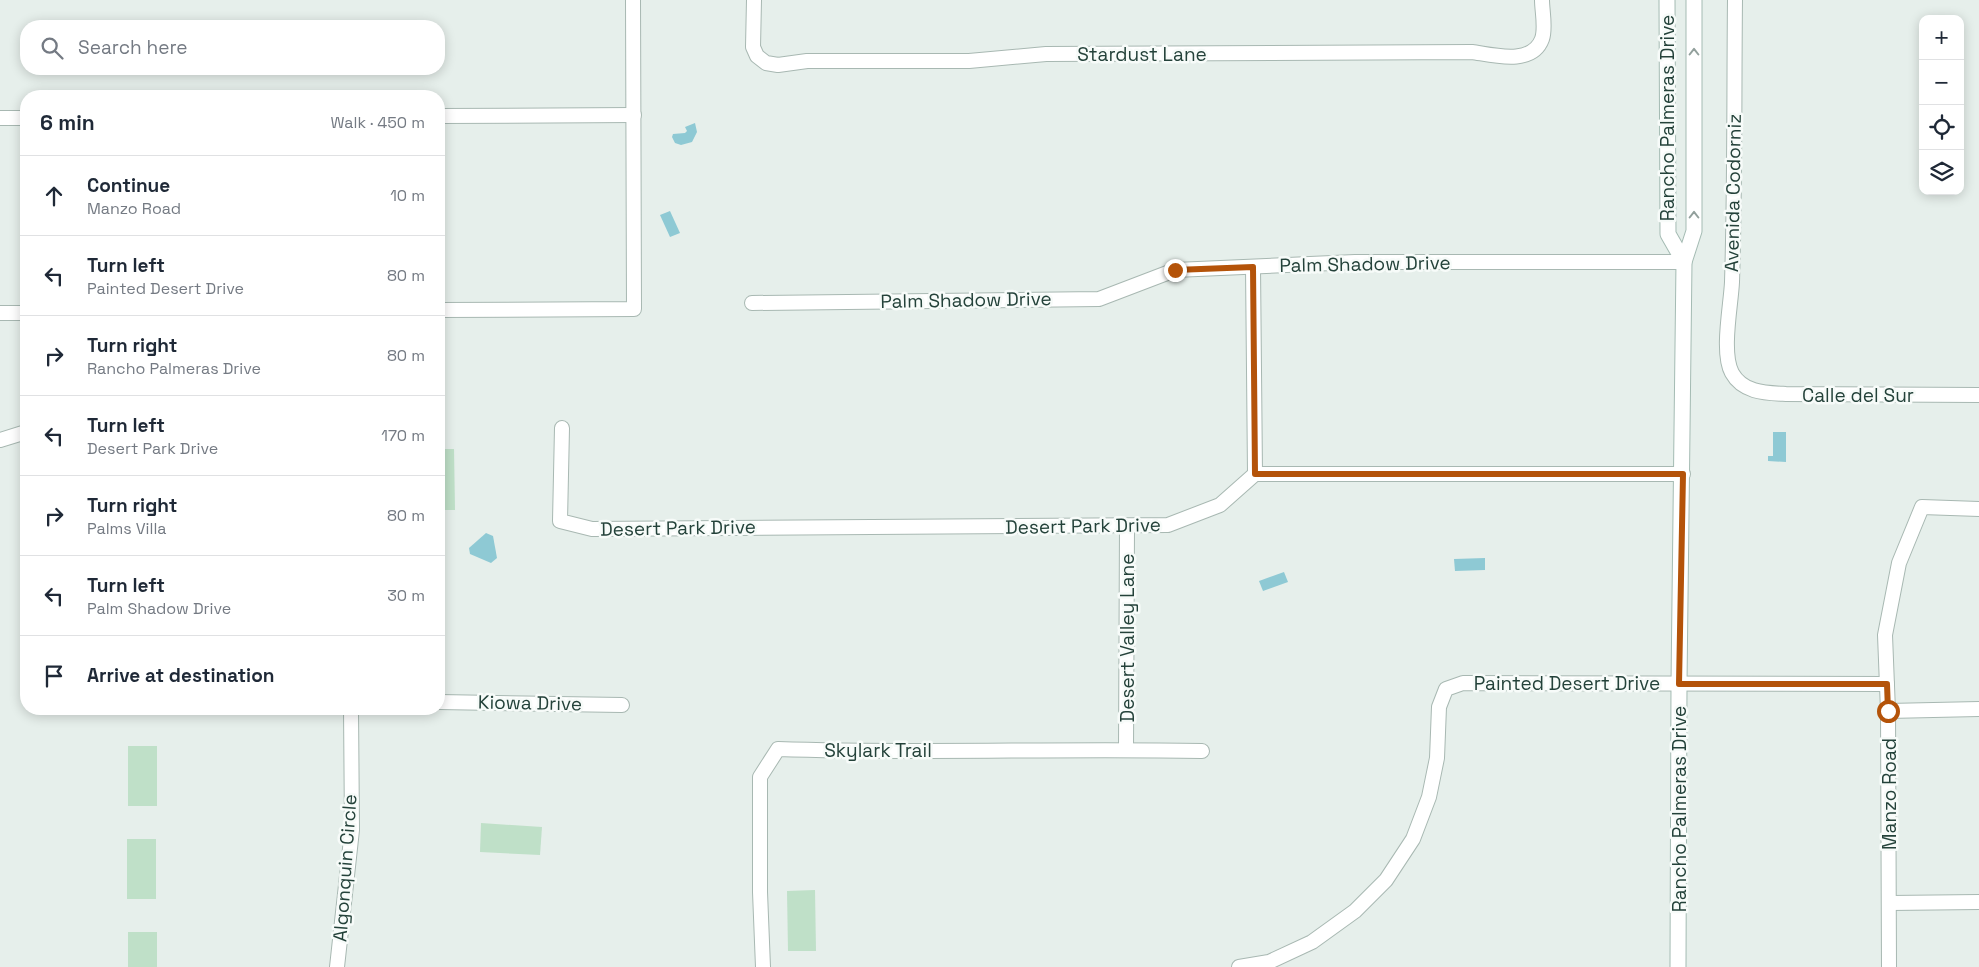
<!DOCTYPE html>
<html lang="en">
<head>
<meta charset="utf-8">
<style>
	body { margin:0; font-family:"Space Grotesk",sans-serif; background:#f2f2f3; color:#1f2937 }
	.controls { position:absolute; right:15px; top:15px; display:grid; overflow:hidden; border-radius:10px; box-shadow:0 2px 12px #0003 }
	.controls button { width:45px; height:45px; display:grid; place-items:center; padding:0; border:0; border-bottom:1px solid #e0e1e3; background:#fff; color:#1f2937; font:25px sans-serif }
	.stop { position:absolute; width:15px; height:15px; margin:-11px; border:4px solid #b45309; border-radius:50%; background:#fff }
	.stop.end { background:#b45309; border-color:#fff; box-shadow:0 1px 5px #0008 }
	.list { margin:0; padding:0; list-style:none }
	h2 { display:flex; justify-content:space-between; align-items:center; height:65px; margin:0; padding:0 20px; font-size:21px }
	h2 small { font-size:16px; font-weight:400; color:#747a83 }
	.list li { display:grid; grid-template-columns:32px 1fr auto; gap:15px; align-items:center; box-sizing:border-box; height:80px; padding:0 20px; border-top:1px solid #e0e1e3 }
	.list b { display:block; font-size:19px; white-space:nowrap }
	.list p { margin:0; font-size:16px; white-space:nowrap; color:#747a83 }
	.list em { font-size:16px; font-style:normal; color:#747a83 }
	.icon { flex:none; width:28px; height:28px; fill:none; stroke:currentColor; stroke-width:2; stroke-linecap:round; stroke-linejoin:round }
	.map { position:relative; flex:none; width:1979px; height:967px; overflow:hidden }
	.search { position:absolute; background:#fff; box-shadow:0 2px 12px #0003; left:20px; top:20px; width:425px; height:55px; display:flex; align-items:center; gap:12px; box-sizing:border-box; padding:0 18px; border-radius:20px; color:#747a83; font-size:19px }
	.panel { position:absolute; background:#fff; box-shadow:0 2px 12px #0003; left:20px; top:90px; width:425px; height:625px; border-radius:20px }
	.map>svg:first-child { display:block }
	.green { fill:#bfe0c8 }
	.water { fill:#8ec9d4 }
	.lines { fill:none; stroke-linecap:round; stroke-linejoin:round }
	.street-casing { stroke:#a8b8b2; stroke-width:16 }
	.secondary-casing { stroke:#a4bbb3; stroke-width:17 }
	.street { stroke:#fff; stroke-width:14 }
	.secondary { stroke:#fff; stroke-width:15 }
	.oneway { stroke:#92a09c }
	.route { stroke:#b45309; stroke-width:6 }
	.labels { text-anchor:middle; dominant-baseline:central; stroke-width:5; stroke-linejoin:round; paint-order:stroke }
	.street-label { font-size:19px; fill:#24423a; stroke:#f7fbf9 }
</style>
</head>
<body>
<div class="map">
<svg width="1979" height="967" viewBox="0 0 1979 967">
	<rect width="100%" height="100%" fill="#e6efeb"/>
	<g class="green">
		<polygon points="439,449 454,449 455,510 439,510"/>
		<rect x="128" y="746" width="29" height="60"/>
		<polygon points="481,823 542,827 540,855 480,852"/>
		<rect x="127" y="839" width="29" height="60"/>
		<polygon points="815,890 816,951 788,951 787,891"/>
		<rect x="128" y="932" width="29" height="35"/>
	</g>
	<g class="water">
		<polygon points="695,123 697,132 692,142 681,145 675,143 672,137 673,134 685,133 687,131 685,127"/>
		<polygon points="670,211 680,233 670,237 660,215"/>
		<polygon points="1773,432 1786,432 1786,462 1768,461 1768,456 1773,456"/>
		<polygon points="486,533 493,536 497,558 491,563 470,554 469,548"/>
		<polygon points="1485,558 1485,570 1455,571 1454,559"/>
		<polygon points="1284,572 1288,582 1263,591 1259,581"/>
	</g>
	<g class="lines">
		<defs>
			<g id="street">
				<path d="M754,0L753,47L757,56L766,63L778,65L807,61H969L1046,54L1472,52C1493,55 1532,66 1542,39C1546,28 1542,11 1542,0"/>
				<path d="M1735,0C1734,94 1735,188 1732,282C1731,305 1721,353 1732,373C1743,393 1766,393 1786,394L1979,395"/>
				<polyline points="439,116 634,115"/>
				<polyline points="0,118 26,118"/>
				<polyline points="1253,267 1255,474"/>
				<polyline points="752,303 1099,299 1175,270 1355,262 1684,262"/>
				<polyline points="439,310 634,309 633,0"/>
				<polyline points="0,313 26,313"/>
				<polyline points="562,428 560,521 592,529 1168,525 1220,505 1255,474 1683,474"/>
				<polyline points="0,440 26,432"/>
				<polyline points="439,702 622,705"/>
				<polyline points="1888,711 1979,709"/>
				<polyline points="1126,749 1127,526"/>
				<polyline points="1890,903 1979,902"/>
				<polyline points="337,967 352,830 351,709"/>
				<path d="M763,967L760,892V777L778,749C919,754 1061,748 1202,751"/>
				<polyline points="1239,967 1269,962 1312,942 1355,911 1386,880 1413,839 1429,797 1437,758 1439,707 1446,689 1463,683 1887,684"/>
				<polyline points="1889,967 1888,711 1885,635 1899,563 1922,507 1979,509"/>
			</g>
			<g id="secondary">
				<polyline points="1667,0 1668,234 1684,262"/>
				<polyline points="1678,967 1679,684 1684,262 1694,231 1694,0"/>
			</g>
		</defs>
		<use href="#street" class="street-casing"/>
		<use href="#secondary" class="secondary-casing"/>
		<use href="#street" class="street"/>
		<use href="#secondary" class="secondary"/>
	</g>
	<defs><path id="oneway-chevron" d="M-2-3.5L2.5 0L-2 3.5" fill="none" stroke-width="1.6" stroke-linecap="round" stroke-linejoin="round" transform="scale(1.25)"/></defs>
	<g class="oneway">
		<use href="#oneway-chevron" transform="translate(1694 52) rotate(-90)"/>
		<use href="#oneway-chevron" transform="translate(1694 215) rotate(-90)"/>
	</g>
	<g class="lines">
		<polyline class="route" points="1175,270 1253,267 1255,474 1683,474 1679,684 1887,684 1888,711"/>
	</g>
	<g class="labels">
		<g class="street-label">
			<text x="1142" y="54">Stardust Lane</text>
			<text transform="translate(1667 118) rotate(-90)">Rancho Palmeras Drive</text>
			<text transform="translate(1733 193) rotate(-89)">Avenida Codorniz</text>
			<text transform="translate(1365 264) rotate(-1)">Palm Shadow Drive</text>
			<text transform="translate(966 300) rotate(-1)">Palm Shadow Drive</text>
			<text x="1858" y="395">Calle del Sur</text>
			<text transform="translate(1083 526) rotate(-1)">Desert Park Drive</text>
			<text transform="translate(678 528) rotate(-1)">Desert Park Drive</text>
			<text transform="translate(1127 638) rotate(-90)">Desert Valley Lane</text>
			<text x="1567" y="683">Painted Desert Drive</text>
			<text transform="translate(530 703) rotate(1)">Kiowa Drive</text>
			<text x="878" y="750">Skylark Trail</text>
			<text transform="translate(1889 794) rotate(-90)">Manzo Road</text>
			<text transform="translate(1679 809) rotate(-90)">Rancho Palmeras Drive</text>
			<text transform="translate(345 868) rotate(-86)">Algonquin Circle</text>
		</g>
	</g>
</svg>
<div class="controls">
<button>+</button>
<button>−</button>
<button><svg class="icon" aria-label="locate" viewBox="0 0 24 24"><circle cx="12" cy="12" r="6"/><path d="M12 2v4M12 18v4M2 12h4M18 12h4"/></svg></button>
<button><svg class="icon" aria-label="layers" viewBox="0 0 24 24"><path d="M12 4l9 5-9 5-9-5zM3 14l9 5 9-5"/></svg></button>
</div>
<div class="stop" style="left:1888px;top:711px"></div>
<div class="stop end" style="left:1175px;top:270px"></div>
<div class="search"><svg class="icon" aria-label="search" viewBox="0 0 24 24"><circle cx="10" cy="10" r="6"/><path d="M15 15l6 6"/></svg>Search here</div>
<section class="panel">
<h2>6 min<small>Walk · 450 m</small></h2>
<ul class="list">
<li><svg class="icon" aria-label="ahead" viewBox="0 0 24 24"><path d="M12 20V5M6 11l6-6 6 6"/></svg><div><b>Continue</b><p>Manzo Road</p></div><em>10 m</em></li>
<li><svg class="icon" aria-label="left" viewBox="0 0 24 24"><path d="M17 20v-9H6M10 6l-5 5 5 5"/></svg><div><b>Turn left</b><p>Painted Desert Drive</p></div><em>80 m</em></li>
<li><svg class="icon" aria-label="right" viewBox="0 0 24 24"><path d="M7 20v-9h11M14 6l5 5-5 5"/></svg><div><b>Turn right</b><p>Rancho Palmeras Drive</p></div><em>80 m</em></li>
<li><svg class="icon" aria-label="left" viewBox="0 0 24 24"><path d="M17 20v-9H6M10 6l-5 5 5 5"/></svg><div><b>Turn left</b><p>Desert Park Drive</p></div><em>170 m</em></li>
<li><svg class="icon" aria-label="right" viewBox="0 0 24 24"><path d="M7 20v-9h11M14 6l5 5-5 5"/></svg><div><b>Turn right</b><p>Palms Villa</p></div><em>80 m</em></li>
<li><svg class="icon" aria-label="left" viewBox="0 0 24 24"><path d="M17 20v-9H6M10 6l-5 5 5 5"/></svg><div><b>Turn left</b><p>Palm Shadow Drive</p></div><em>30 m</em></li>
<li><svg class="icon" aria-label="arrive" viewBox="0 0 24 24"><path d="M6 21V4h12l-3 4 3 4H6"/></svg><div><b>Arrive at destination</b></div></li>
</ul>
</section>
</div>
</body>
</html>
